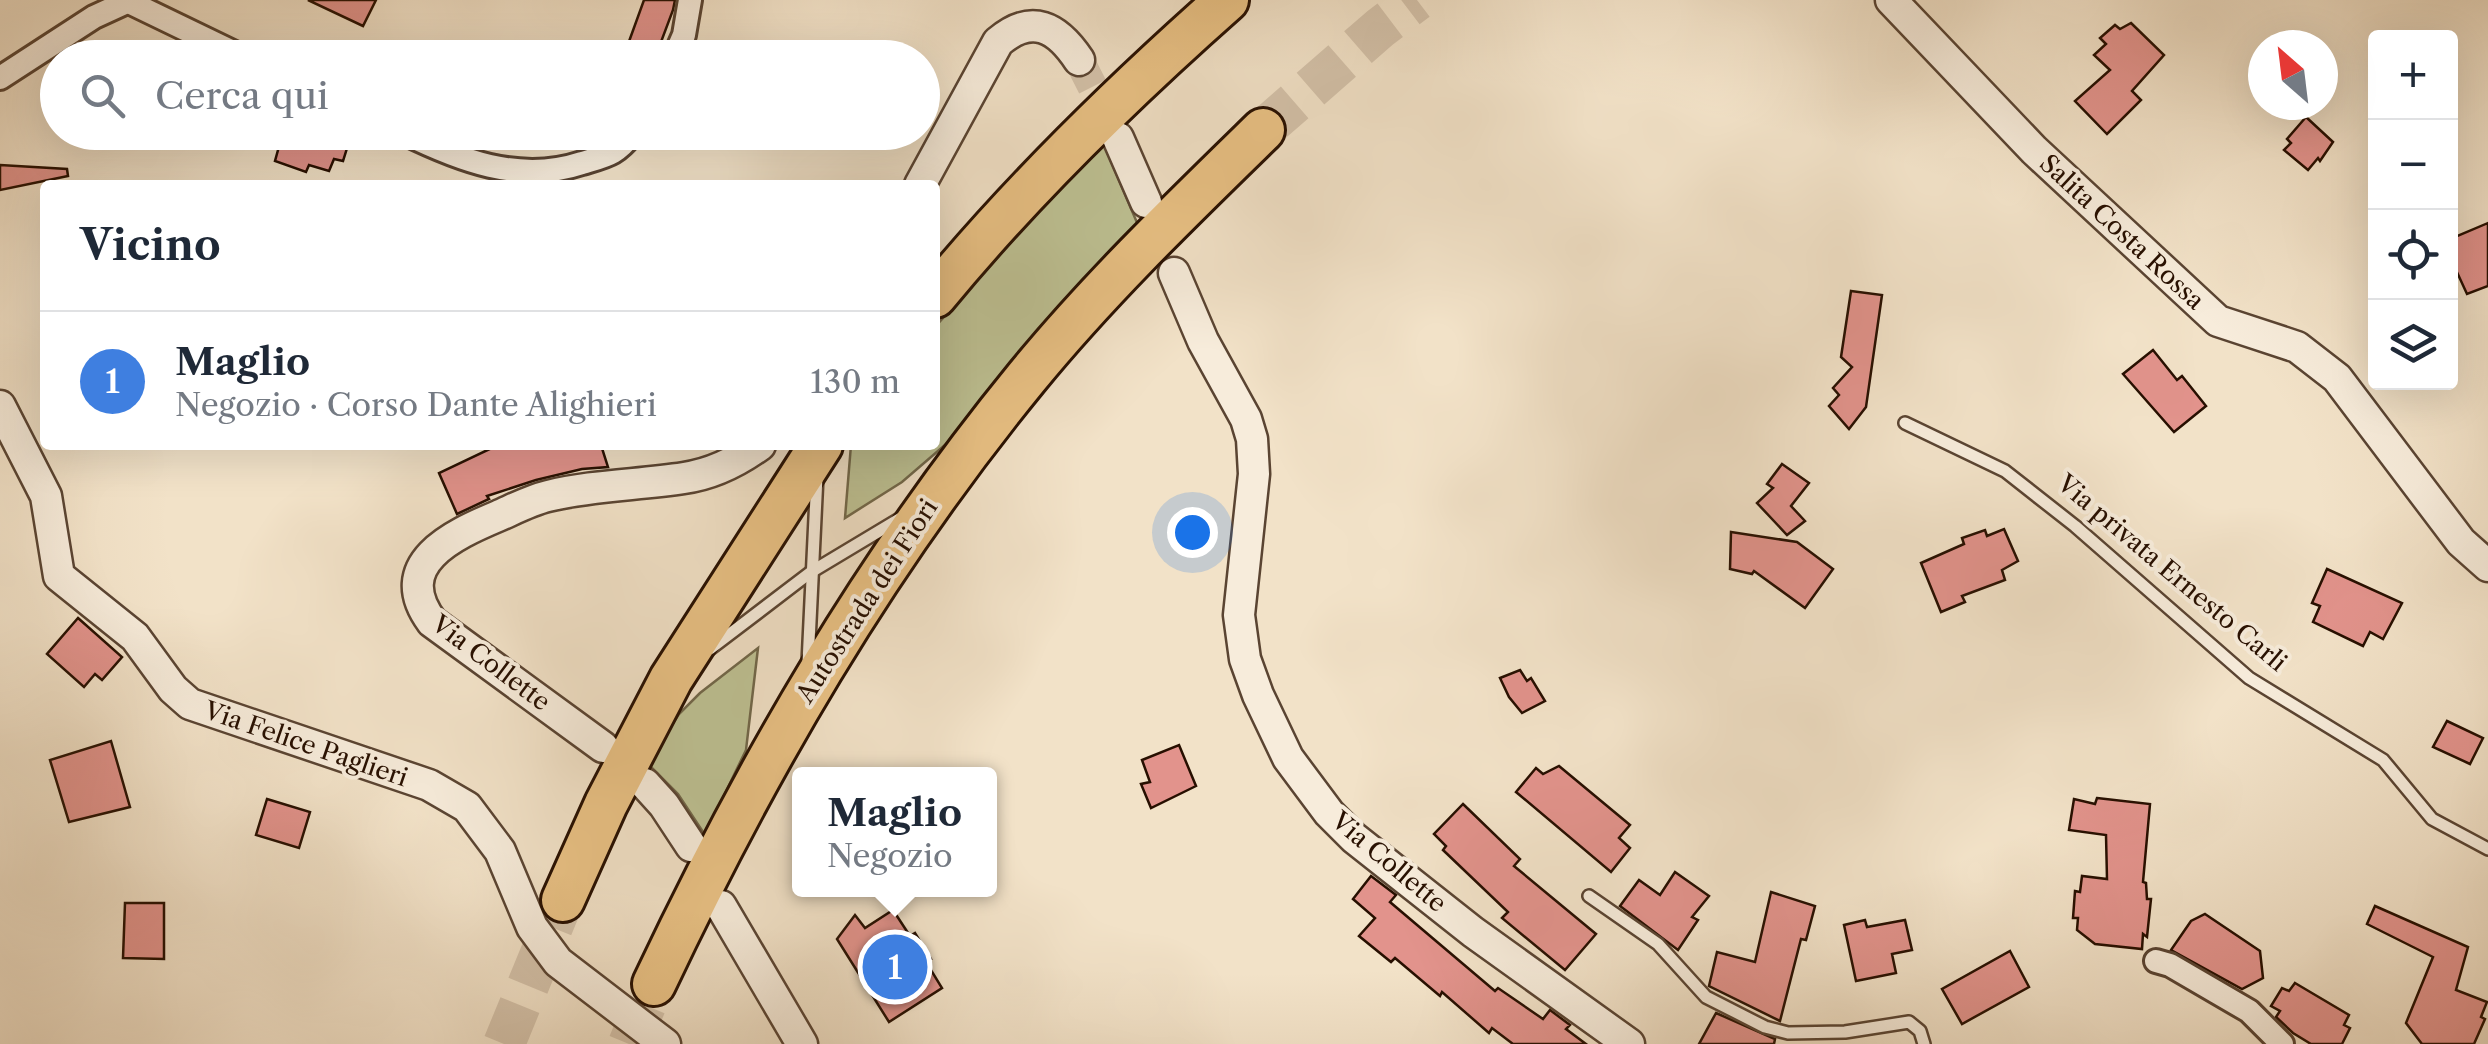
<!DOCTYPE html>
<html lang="it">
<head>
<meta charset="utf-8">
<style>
	body { margin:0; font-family:"Libre Caslon Text",serif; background:#f6f6f7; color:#1f2937 }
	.controls { position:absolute; right:30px; top:30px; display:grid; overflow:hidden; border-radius:10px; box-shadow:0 10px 40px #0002 }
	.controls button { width:90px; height:90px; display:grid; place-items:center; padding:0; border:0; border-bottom:2px solid #e0e1e3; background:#fff; color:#1f2937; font:50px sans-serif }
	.compass { position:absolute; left:2248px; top:30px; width:90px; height:90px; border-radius:50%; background:#fff; box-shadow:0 10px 40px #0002; rotate:332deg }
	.you { position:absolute; left:1192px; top:532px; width:35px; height:35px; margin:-25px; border:8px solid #fff; border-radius:50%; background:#1a73e8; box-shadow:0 0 0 15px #1a73e833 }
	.badge { display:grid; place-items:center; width:65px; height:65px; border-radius:50%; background:#8f2418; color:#fff; font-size:32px; font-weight:700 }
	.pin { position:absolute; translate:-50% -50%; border:5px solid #fff; box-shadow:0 2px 10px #0006 }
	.popup { position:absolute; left:792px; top:767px; width:205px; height:130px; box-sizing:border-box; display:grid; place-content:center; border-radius:10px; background:#fff; filter:drop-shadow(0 2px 8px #0005); font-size:32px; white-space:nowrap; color:#747a83 }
	.popup b { font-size:38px; color:#1f2937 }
	.popup::after { content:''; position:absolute; left:50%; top:100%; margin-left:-20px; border:20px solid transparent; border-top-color:#fff }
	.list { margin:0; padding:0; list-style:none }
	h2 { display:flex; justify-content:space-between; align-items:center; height:130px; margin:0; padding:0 40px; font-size:42px }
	h2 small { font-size:32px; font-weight:400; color:#747a83 }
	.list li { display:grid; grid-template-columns:65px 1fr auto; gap:30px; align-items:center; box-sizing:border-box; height:140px; padding:0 40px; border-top:2px solid #e0e1e3 }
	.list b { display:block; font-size:38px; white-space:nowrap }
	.list p { margin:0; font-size:32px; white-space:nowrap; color:#747a83 }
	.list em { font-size:32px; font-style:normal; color:#747a83 }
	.icon { flex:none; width:55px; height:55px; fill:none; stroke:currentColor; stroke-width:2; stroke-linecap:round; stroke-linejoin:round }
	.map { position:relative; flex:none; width:2488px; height:1044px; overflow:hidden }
	.search { position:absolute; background:#fff; box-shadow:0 10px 40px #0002; left:40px; top:40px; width:900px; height:110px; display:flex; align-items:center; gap:25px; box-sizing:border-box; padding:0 35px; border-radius:55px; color:#747a83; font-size:38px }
	.panel { position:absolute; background:#fff; box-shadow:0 10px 40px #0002; left:40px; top:180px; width:900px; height:270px; border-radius:10px }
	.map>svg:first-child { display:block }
	.green { fill:#bec294; stroke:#72684a; stroke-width:2.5 }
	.building { fill:#e2938c; stroke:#270f00; stroke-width:2.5 }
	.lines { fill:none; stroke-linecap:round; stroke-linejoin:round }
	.tertiary-tunnel { stroke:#d4c2aa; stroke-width:30; stroke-dasharray:30 15; stroke-linecap:butt }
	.motorway-tunnel { stroke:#d4c2aa; stroke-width:42; stroke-dasharray:42 21; stroke-linecap:butt }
	.service-casing { stroke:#5a4432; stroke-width:16 }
	.minor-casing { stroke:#5a4432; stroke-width:28 }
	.tertiary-casing { stroke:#5a4432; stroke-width:35 }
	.motorway-casing { stroke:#270f00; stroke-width:48 }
	.service { stroke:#f7ecdb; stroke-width:11 }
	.minor { stroke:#f7ecdb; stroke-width:22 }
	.tertiary { stroke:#f7ecdb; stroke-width:30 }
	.motorway { stroke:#e9c184; stroke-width:42 }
	.labels { text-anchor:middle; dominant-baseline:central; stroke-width:8; stroke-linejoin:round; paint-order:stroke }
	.street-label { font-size:25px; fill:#270f00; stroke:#f7ecdb }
</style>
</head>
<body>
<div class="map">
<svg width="2488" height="1044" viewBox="0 0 2488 1044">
	<rect width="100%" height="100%" fill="#f2e2c8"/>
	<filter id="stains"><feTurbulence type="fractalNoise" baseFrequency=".002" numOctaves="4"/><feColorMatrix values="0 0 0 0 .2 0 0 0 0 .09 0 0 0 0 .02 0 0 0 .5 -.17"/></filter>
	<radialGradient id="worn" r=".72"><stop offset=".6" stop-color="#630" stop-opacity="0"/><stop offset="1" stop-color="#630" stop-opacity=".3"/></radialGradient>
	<g class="green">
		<polygon points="1102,140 1138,225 960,432 902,482 845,518 851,445 935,445 935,327"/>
		<polygon points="758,648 746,750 705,835 678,794 647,763 679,714 700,693"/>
	</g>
	<g class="building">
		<polygon points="308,0 376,0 363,26"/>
		<polygon points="644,0 675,0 673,10 655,58 623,58"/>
		<polygon points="2131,23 2164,55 2132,91 2141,100 2107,134 2075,101 2110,70 2094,55 2106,44 2100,38 2115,25 2120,29"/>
		<polygon points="2306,117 2333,142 2320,161 2318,158 2308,170 2284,150 2291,143 2287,139"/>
		<polygon points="283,132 352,132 343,161 334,159 329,171 309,165 306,172 275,161"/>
		<polygon points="0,165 67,169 68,176 0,190"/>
		<polygon points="2488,223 2488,286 2467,294 2450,257 2450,239"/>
		<polygon points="1851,291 1882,295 1866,407 1849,429 1829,406 1839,395 1833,388 1852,367 1841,357"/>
		<polygon points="2153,350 2177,380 2182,376 2206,406 2174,432 2123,374"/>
		<polygon points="498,445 601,445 608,467 582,469 536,480 487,496 489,499 457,514 439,473"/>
		<polygon points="1782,464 1809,483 1791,506 1805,521 1787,535 1757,503 1773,488 1767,484"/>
		<polygon points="2004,529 2018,561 2002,570 2005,580 1962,596 1965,602 1941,612 1921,563 1964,544 1962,538 1985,530 1987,536"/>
		<polygon points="1731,532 1797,542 1833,569 1805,608 1754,571 1752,574 1730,569"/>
		<polygon points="2327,569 2402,603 2383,639 2370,632 2363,646 2313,622 2320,606 2312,603"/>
		<polygon points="78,618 122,657 102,680 95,674 84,687 47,654"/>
		<polygon points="1520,670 1527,681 1531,678 1545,701 1522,713 1509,697 1500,678"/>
		<polygon points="2447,721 2483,738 2470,764 2433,747"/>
		<polygon points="111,741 130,807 69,822 50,760"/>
		<polygon points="1179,745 1196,786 1151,808 1141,784 1150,782 1142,760"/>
		<polygon points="1559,766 1630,825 1619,838 1630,848 1611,872 1516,792 1536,768 1543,774"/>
		<polygon points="2097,798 2150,804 2143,882 2146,883 2147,899 2151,899 2147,937 2143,934 2142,949 2095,944 2077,930 2078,918 2073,918 2075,891 2080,892 2082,876 2107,879 2106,835 2069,830 2074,799 2095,804"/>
		<polygon points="267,799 310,812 299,848 256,835"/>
		<polygon points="1463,804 1520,859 1514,866 1596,934 1565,970 1502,918 1508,912 1443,850 1446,846 1434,834"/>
		<polygon points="1675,872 1709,896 1692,917 1698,920 1678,950 1620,906 1639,880 1660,895"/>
		<polygon points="1371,876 1396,895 1390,902 1495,991 1498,988 1543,1019 1550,1010 1570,1025 1566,1029 1586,1044 1513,1044 1492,1028 1489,1033 1442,992 1440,996 1395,958 1391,962 1359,936 1375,918 1353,899"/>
		<polygon points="1771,892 1815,906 1806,940 1801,939 1780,1021 1709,986 1717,952 1755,962"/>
		<polygon points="125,903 164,903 164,959 123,958"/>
		<polygon points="2375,906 2468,947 2456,990 2487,1002 2481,1017 2485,1019 2474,1044 2422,1044 2406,1023 2433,957 2367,924"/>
		<polygon points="893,910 910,936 915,933 931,959 926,962 942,988 889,1022 837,939 855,915 865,928"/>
		<polygon points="2205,914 2260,951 2263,978 2242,989 2171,950 2191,921"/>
		<polygon points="1865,920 1867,927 1905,920 1912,950 1892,954 1896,973 1856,981 1844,925"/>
		<polygon points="2010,951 2029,987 1962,1024 1942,989"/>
		<polygon points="2295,983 2349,1015 2344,1025 2350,1028 2342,1044 2311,1044 2293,1033 2276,1017 2280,1011 2271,1006 2282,988 2289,991"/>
		<polygon points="1716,1013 1775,1039 1774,1044 1699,1044"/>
	</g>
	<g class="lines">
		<polyline class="tertiary-tunnel" points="1079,60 1114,129"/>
		<g class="motorway-tunnel">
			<polyline points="1263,130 1380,28 1417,0"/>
			<polyline points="504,1044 563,900"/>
			<polyline points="629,1044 654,984"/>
		</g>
		<defs>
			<g id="service">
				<polyline points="1905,423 2005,471 2075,526 2249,678 2383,760 2432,819 2488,849"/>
				<polyline points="710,649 811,572 901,518"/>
				<polyline points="808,663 817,476"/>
				<polyline points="1589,896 1658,944 1706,997 1765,1027 1788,1033 1845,1032 1909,1022 1920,1031 1924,1044"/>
			</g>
			<g id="minor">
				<polyline points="127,1 245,58"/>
				<polyline points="674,58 684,35 690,0"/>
				<polyline points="0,78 94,17 131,0"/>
				<path d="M402,132C459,160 519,184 582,163C609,155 615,155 634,132"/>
				<polyline points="2156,961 2170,965 2249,1011 2282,1044"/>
			</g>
			<g id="tertiary">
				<polyline points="1891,0 2034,150 2218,321 2297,347 2337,378 2461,542 2488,566"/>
				<polyline points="1118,138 1146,202"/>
				<path d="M920,185L998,42C1032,13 1057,27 1079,60"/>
				<polyline points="1174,273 1203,341 1246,419 1252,439 1254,474 1239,615 1245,659 1258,695 1288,758 1329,813 1354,838 1473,932 1629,1044"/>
				<polyline points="0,406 46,496 59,576 135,637 173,689 190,704 429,785 467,807 500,851 532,927 558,962 665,1044"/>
				<path d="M603,747L432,622C389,564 453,535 498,516C514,509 531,500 548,496C593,485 639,485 684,478C713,474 738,461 760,445"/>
				<polyline points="645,784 664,805 691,846"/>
				<polyline points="721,906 802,1044"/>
			</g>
			<g id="motorway">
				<path d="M935,296C1023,189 1123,92 1227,0"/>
				<polyline points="563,900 606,804 671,679 821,445"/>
				<path d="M654,984C757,766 874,564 1027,377C1099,289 1182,209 1263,130"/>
			</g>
		</defs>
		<use href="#service" class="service-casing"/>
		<use href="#minor" class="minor-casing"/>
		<use href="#tertiary" class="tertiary-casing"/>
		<use href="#motorway" class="motorway-casing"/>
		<use href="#service" class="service"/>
		<use href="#minor" class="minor"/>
		<use href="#tertiary" class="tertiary"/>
		<use href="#motorway" class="motorway"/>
	</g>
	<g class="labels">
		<g class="street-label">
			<text transform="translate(2122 232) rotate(43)">Salita Costa Rossa</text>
			<text transform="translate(2172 573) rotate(40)">Via privata Ernesto Carli</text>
			<text transform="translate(867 601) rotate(-57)">Autostrada dei Fiori</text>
			<text transform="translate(491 663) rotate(37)">Via Collette</text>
			<text transform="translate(306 744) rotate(19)">Via Felice Paglieri</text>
			<text transform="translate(1389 862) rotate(40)">Via Collette</text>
		</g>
	</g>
	<rect width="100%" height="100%" filter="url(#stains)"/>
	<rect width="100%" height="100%" fill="url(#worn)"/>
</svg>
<div class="controls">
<button>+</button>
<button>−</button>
<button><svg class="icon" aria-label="locate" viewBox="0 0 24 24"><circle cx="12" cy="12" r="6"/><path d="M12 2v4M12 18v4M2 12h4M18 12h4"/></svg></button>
<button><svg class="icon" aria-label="layers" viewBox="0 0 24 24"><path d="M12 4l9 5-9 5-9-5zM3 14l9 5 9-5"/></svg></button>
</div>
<svg class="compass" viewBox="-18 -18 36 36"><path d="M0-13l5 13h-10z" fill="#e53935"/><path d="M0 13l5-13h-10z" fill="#747a83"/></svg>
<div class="you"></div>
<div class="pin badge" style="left:895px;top:967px;background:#3f7fe0">1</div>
<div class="popup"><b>Maglio</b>Negozio</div>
<div class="search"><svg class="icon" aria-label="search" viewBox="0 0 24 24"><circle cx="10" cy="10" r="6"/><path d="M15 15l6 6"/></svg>Cerca qui</div>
<section class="panel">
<h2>Vicino<small></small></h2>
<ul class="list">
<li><span class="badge" style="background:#3f7fe0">1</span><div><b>Maglio</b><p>Negozio · Corso Dante Alighieri</p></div><em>130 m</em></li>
</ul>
</section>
</div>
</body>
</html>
